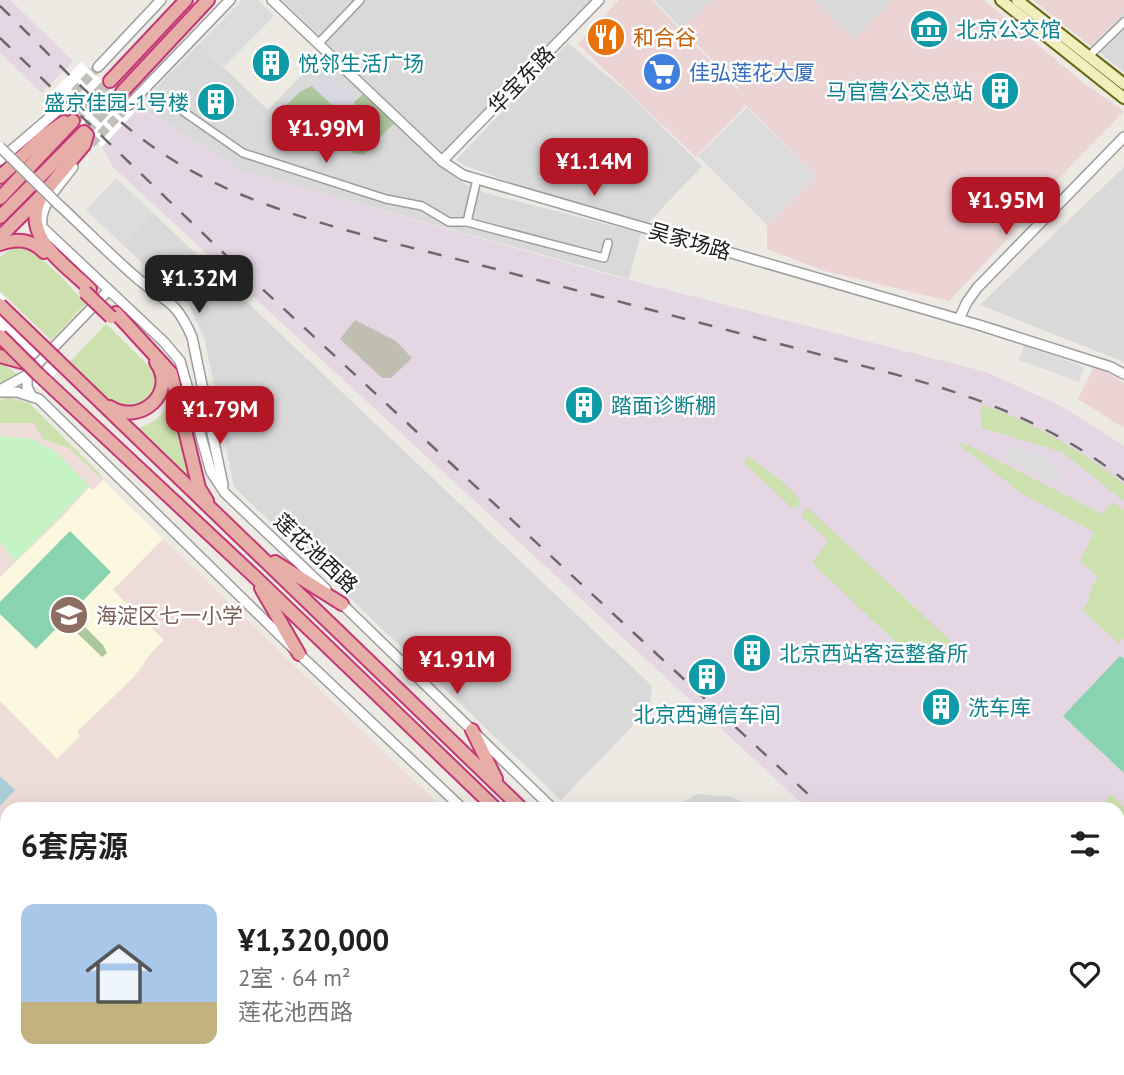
<!DOCTYPE html>
<html lang="zh">
<meta charset="utf-8">
<style>
:root{--surface:#fff;--page:#f2f2f2;--text:#202124;--muted:#757577;--line:#e0e0e0;--accent:#b31625}
body{margin:0;font-family:"PT Sans","Noto Sans SC",sans-serif;background:var(--page);color:var(--text);height:100vh;display:flex;flex-direction:column;font-size:26px;white-space:nowrap}
*{box-sizing:border-box;margin:0}
p{font-size:23px;color:var(--muted)}
.icon{flex:none;width:38px;height:38px;fill:none;stroke:currentColor;stroke-width:2;stroke-linecap:round;stroke-linejoin:round}
.map{position:relative;flex:1;overflow:hidden}
.details{position:absolute;left:0px;top:802px;width:1125px;height:275px;display:flex;flex-direction:column;background:var(--surface);border-radius:21px 21px 0 0;box-shadow:0 7px 28px #0002}
.details>*{flex:none}
.price{position:absolute;translate:-50% -60px;padding:0 16px;border-radius:14px;background:var(--accent);color:#fff;font-size:23px;line-height:46px;filter:drop-shadow(0 2px 4px #0008)}
.price::after{content:'';position:absolute;left:50%;top:42px;width:21px;height:16px;margin-left:-10px;background:inherit;clip-path:polygon(0 0,100% 0,50% 100%)}
.price.selected{background:#222;color:#fff}
ul{padding:0;list-style:none}
li{display:flex;align-items:center;gap:21px;height:175px;padding:0 21px}
li+li{border-top:2px solid var(--line)}
li span{display:grid;place-items:center;flex:none;width:196px;height:140px;border-radius:14px;color:#555}
li>.icon{margin-inline-start:auto}
span .icon{width:84px;height:84px;fill:#fffc;stroke-width:1}
li b{font-size:30px}
h2{display:flex;justify-content:space-between;align-items:center;height:84px;padding:0 21px;font-size:30px}
.map>svg:first-child{display:block}
</style>
<div class="map">
<svg width="1124" height="1075" viewBox="0 0 1124 1075">
<rect width="100%" height="100%" fill="#ede9e3"/>
<g fill="#dad9d9">
<path d="M282 0H591L442 153Z"/>
<path d="M654 0H712L681 28Z"/>
<path d="M815 0H894L853 39Z"/>
<path d="M1124 13V72L1091 46Z"/>
<path d="M568 43 627 92 702 166 648 223 528 189 466 166 456 160Z"/>
<path d="M199 44 268 110 325 51 466 185 486 193 641 233 629 279 240 170 139 105Z"/>
<path d="M1124 167V362L980 305Z"/>
<path d="M153 213 652 686 650 704 628 731 561 800 234 487 205 340 190 307 123 245Z"/>
<path d="M697 794 731 797 761 808H677L678 805Z"/>
<path d="M908 1069H967L960 1075H914Z"/>
</g>
<g fill="#ecd4d5">
<path d="M619 0H652L738 90 739 88 681 28 712 0H815L853 39 894 0H984L1085 84 1124 111 1026 212 1029 216 949 301 825 271 767 249V225L815 176 744 103 745 106 696 157 578 44Z"/>
<path d="M1033 0H1124V13L1091 46Z"/>
<path d="M1095 364 1124 383V428L1078 399Z"/>
</g>
<g fill="#e5d6e3">
<path d="M0 0H10L73 61 42 93 0 53Z"/>
<path d="M139 105 240 170 606 274 986 372 1061 406 1124 446V1062L1118 1059V808H807L113 167 102 147Z"/>
</g>
<g fill="#fbf8de">
<path d="M103 480 163 539 113 590 164 640 152 652 135 676 77 732 81 736 57 759 0 701V577L64 515 89 486 93 490Z"/>
<path d="M254 1069H295L290 1075H260Z"/>
<path d="M512 1069H709L714 1075H506Z"/>
</g>
<g fill="#eddcd8">
<path d="M0 423H35L43 439 69 448 103 480 93 490 89 487 64 515 0 577Z"/>
<path d="M163 539 442 808H7V1069H254L260 1075H0V701L57 759 80 736 77 732 135 676 152 652 164 640 113 590Z"/>
</g>
<path fill="#c0beb0" d="M355 320 396 341 412 358 391 378H382L340 339Z"/>
<g fill="#cce1ae">
<path d="M19 248C45 254 67 285 86 303L51 340 0 291V257L10 250Z"/>
<path d="M106 324 153 370 155 386 153 397 137 408 113 405 70 362Z"/>
<path d="M3 364 20 376 0 384V365Z"/>
<path d="M174 396 191 477 188 478 136 429C155 423 166 413 174 396Z"/>
<path d="M8 397 29 403 101 475 103 480 69 448 43 439 34 423H0V400Z"/>
<path d="M983 405C1035 423 1081 450 1124 484V501L1062 452 982 428 980 412Z"/>
<path d="M957 443 966 444 1102 514 1113 502 1124 510V638L1119 644 1082 610C1093 598 1087 590 1098 577L1080 561 1094 532 1021 493Z"/>
<path d="M747 456C767 469 784 482 800 499L798 508 791 507 747 466 744 462Z"/>
<path d="M808 508 954 644 938 661 932 656 922 667 812 563 828 541 801 516Z"/>
<path d="M1110 794 1124 807V823L1118 817V808H1110L1104 803Z"/>
</g>
<g fill="#adc79c">
<path d="M312 86 353 124 354 102 368 90 398 119 364 154H354L335 135 329 141 313 127 305 135 280 111 301 91Z"/>
<path d="M81 627H85L103 645 107 653 102 657 76 632Z"/>
<path d="M7 858V1055L0 1063V866Z"/>
</g>
<path fill="#c5f3c4" d="M0 436 32 439 56 452 89 486 15 562 0 541Z"/>
<g fill="#89d3b0">
<path d="M70 531 111 572 36 649 0 614V602Z"/>
<path d="M1120 656 1124 659V773L1063 716Z"/>
</g>
<g fill="#dcdcdc">
<path d="M242 0H258L274 16 224 67 199 44Z"/>
<path d="M747 108 815 176 767 225 698 156Z"/>
<path d="M116 178 153 213 123 245 86 210Z"/>
<path d="M1024 345 1084 367 1079 382 1019 360Z"/>
<path d="M1013 444 1050 458 1047 462 1061 475 1060 486 1006 458Z"/>
</g>
<path fill="#d8d9e2" d="M321 76 332 80 342 89 345 87 357 99 354 103 364 113 360 121 353 125 312 86Z"/>
<path fill="#a8d0d6" d="M0 776 15 790 0 806Z"/>
<g fill="#fff">
<path d="M81 62 135 112 102 147 48 96Z"/>
<path d="M0 293 69 360 40 390 16 367 0 362Z"/>
</g>
<g fill="none" stroke-linecap="round" stroke-linejoin="round">
<path stroke="#a8d0d6" stroke-width="2.5" d="M293 108 345 134 358 147"/>
<g stroke="#c3c0bb" stroke-width="9" stroke-dasharray="9 4.5" stroke-linecap="butt">
<path d="M56 112 98 67"/>
<path d="M91 144 129 105"/>
</g>
<g stroke="#c3c0bb" stroke-width="12" stroke-dasharray="12 6" stroke-linecap="butt">
<path d="M73 121 110 81"/>
<path d="M84 132 122 92"/>
</g>
<g stroke="#9d9d9d" stroke-width="10">
<g id="minor">
<path d="M318 44 360 0"/>
<path d="M1088 57 1124 22"/>
<path d="M184 112 243 153 386 199 422 206 449 222H467L604 258 608 243"/>
<path d="M467 222 477 179"/>
<path d="M658 1069 664 1075"/>
<path d="M312 1075 317 1069"/>
</g>
</g>
<g stroke="#9d9d9d" stroke-width="12">
<g id="tertiary">
<path d="M272 0 442 161 463 175 979 325 1111 367 1124 374"/>
<path d="M98 67 161 0"/>
<path d="M129 105 230 0"/>
<path d="M0 160 56 112"/>
<path d="M442 161 599 0"/>
<path d="M73 167C59 186 39 204 42 227L164 342 180 361 211 472 225 493 326 589"/>
<path d="M58 204C85 229 110 255 138 279 166 302 176 300 192 337L223 485"/>
<path d="M959 319 967 302 977 288 1124 137"/>
<path d="M27 375 108 291"/>
<path d="M0 390 27 375V387L32 397"/>
<path d="M0 392H17L39 399 299 654 462 808"/>
<path d="M339 601 552 808"/>
<path d="M743 1069 749 1075"/>
<path d="M814 1069 820 1075"/>
</g>
</g>
<g stroke="#656611" stroke-width="14">
<g id="secondary">
<path d="M1001 0 1124 98"/>
<path d="M1017 0 1124 84"/>
</g>
</g>
<g stroke="#c43774" stroke-width="16">
<g id="trunk">
<path d="M110 81 186 0"/>
<path d="M122 92 208 0"/>
<path d="M0 177 44 136 64 122"/>
<path d="M0 198 73 121"/>
<path d="M40 199C21 237 66 265 90 289"/>
<path d="M0 217 84 132"/>
<path d="M0 237 42 195 84 145 87 135"/>
<path d="M0 244C17 238 31 239 44 252"/>
<path d="M116 313 171 373 199 488 207 501"/>
<path d="M0 356 29 364"/>
<path d="M55 358 521 808"/>
<path d="M38 374 254 576 495 808"/>
<path d="M110 407C140 426 178 393 156 362"/>
<path d="M275 562 342 604"/>
<path d="M261 588 299 654"/>
<path d="M472 730 496 779"/>
<path d="M765 1069 771 1075"/>
<path d="M789 1069 795 1075"/>
</g>
</g>
<use href="#minor" stroke="#fff" stroke-width="7"/>
<use href="#tertiary" stroke="#fff" stroke-width="9"/>
<use href="#secondary" stroke="#f2efbc" stroke-width="10"/>
<use href="#trunk" stroke="#e6aea6" stroke-width="12"/>
<g stroke="#6a6a6a" stroke-width="2.5" stroke-dasharray="14 14" stroke-linecap="butt">
<path d="M0 6C59 63 116 129 188 169 271 216 391 242 484 266 625 303 765 340 905 377 984 399 1059 428 1124 480"/>
<path d="M0 38 216 246 823 808"/>
<path d="M1118 1036 1124 1039"/>
<path d="M1118 1054 1124 1057"/>
</g>
<g stroke="#9d9d9d" stroke-width="12" stroke-linecap="butt">
<path id="tertiary-bridge" d="M0 147 58 204"/>
</g>
<g stroke="#c43774" stroke-width="16" stroke-linecap="butt">
<g id="trunk-bridge">
<path d="M85 292 111 317"/>
<path d="M0 305 55 358"/>
<path d="M0 336 38 374"/>
</g>
</g>
<use href="#tertiary-bridge" stroke="#fff" stroke-width="9"/>
<use href="#trunk-bridge" stroke="#e6aea6" stroke-width="12"/>
</g>
<defs>
<g id="museum-disc" transform="scale(2.0125)"><circle r="9.5" fill="#0f9aa8" stroke="#fff"/><path d="M0-6L6-3V-2H-6V-3ZM-5-1h2V3h-2ZM-1-1h2V3h-2ZM3-1h2V3H3ZM-6 4H6V6H-6Z" fill="#fff"/></g>
<g id="restaurant-disc" transform="scale(2.0125)"><circle r="9.5" fill="#e8710a" stroke="#fff"/><path d="M-5-6h1v4h1v-4h1v4h1v-4h1v5L-1.5 .5V6h-2V.5L-5-1ZM5-6V6H3V1.5H1.5Q1.5-4 5-6Z" fill="#fff"/></g>
<g id="building-disc" transform="scale(2.0125)"><circle r="9.5" fill="#0f9aa8" stroke="#fff"/><path d="M-4-6H4V6H1V3H-1V6H-4ZM-2.5-4.3h1.7v1.8h-1.7ZM.8-4.3h1.7v1.8H.8ZM-2.5-1h1.7V.8h-1.7ZM.8-1h1.7V.8H.8Z" fill="#fff"/></g>
<g id="supermarket-disc" transform="scale(2.0125)"><circle r="9.5" fill="#3f7fe0" stroke="#fff"/><path d="M-6-5.5h2.5l.6 2H6L4.5 2H-2.5L-4.4-4H-6ZM-1.5 3.2a1.3 1.3 0 1 0 .1 0ZM3 3.2a1.3 1.3 0 1 0 .1 0Z" fill="#fff"/></g>
<g id="school-disc" transform="scale(2.0125)"><circle r="9.5" fill="#8d6e63" stroke="#fff"/><path d="M0-5L7-2L0 1L-7-2ZM-4 1L0 2.5L4 1V4Q0 6-4 4Z" fill="#fff"/></g>
</defs>
<g fill-rule="evenodd">
<use href="#museum-disc" x="929" y="29"/>
<use href="#restaurant-disc" x="606" y="37"/>
<use href="#building-disc" x="271" y="63"/>
<use href="#supermarket-disc" x="662" y="72"/>
<use href="#building-disc" x="1000" y="91"/>
<use href="#building-disc" x="216" y="102"/>
<use href="#building-disc" x="584" y="405"/>
<use href="#school-disc" x="69" y="615"/>
<use href="#building-disc" x="752" y="653"/>
<use href="#building-disc" x="707" y="677"/>
<use href="#building-disc" x="941" y="707"/>
</g>
<g text-anchor="middle" dominant-baseline="central" stroke-width="5" stroke-linejoin="round" paint-order="stroke">
<g font-size="21" fill="#0d838f" stroke="#fff" text-anchor="start">
<text x="956" y="29">北京公交馆</text>
<text x="298" y="63">悦邻生活广场</text>
<text x="973" y="91" text-anchor="end">马官营公交总站</text>
<text x="189" y="102" text-anchor="end">盛京佳园-1号楼</text>
<text x="611" y="405">踏面诊断棚</text>
<text x="779" y="653">北京西站客运整备所</text>
<text x="968" y="707">洗车库</text>
<text x="707" y="714" text-anchor="middle">北京西通信车间</text>
</g>
<g font-size="21" fill="#c56008" stroke="#fff" text-anchor="start">
<text x="633" y="37">和合谷</text>
</g>
<g font-size="21" fill="#366cbe" stroke="#fff" text-anchor="start">
<text x="689" y="72">佳弘莲花大厦</text>
</g>
<g font-size="21" fill="#1c1c1c" stroke="#fff">
<text transform="translate(521 80) rotate(-46)">华宝东路</text>
<text transform="translate(690 241) rotate(16)">吴家场路</text>
<text transform="translate(316 553) rotate(43)">莲花池西路</text>
</g>
<g font-size="21" fill="#785e54" stroke="#fff" text-anchor="start">
<text x="96" y="615">海淀区七一小学</text>
</g>
</g>
</svg>
<b class="price" style="left:326px;top:165px">¥1.99M</b>
<b class="price" style="left:594px;top:198px">¥1.14M</b>
<b class="price" style="left:1006px;top:237px">¥1.95M</b>
<b class="price selected" style="left:199px;top:315px">¥1.32M</b>
<b class="price" style="left:220px;top:446px">¥1.79M</b>
<b class="price" style="left:457px;top:696px">¥1.91M</b>
<section class="details">
<h2>6套房源<svg class="icon" aria-label="filters" viewBox="0 0 24 24"><path d="M4 7h16M4 17h16"/><circle cx="9" cy="7" r="2"/><circle cx="15" cy="17" r="2"/></svg></h2>
<ul>
<li><span style="background:linear-gradient(#a9c7e8 70%,#c2b280 0)"><svg class="icon" aria-label="home" viewBox="0 0 24 24"><path d="M3 11l9-7 9 7M6 9v11h12V9"/></svg></span><div><b>¥1,320,000</b><p>2室 · 64 m²</p><p>莲花池西路</p></div><svg class="icon" aria-label="heart" viewBox="0 0 24 24"><path d="M12 20l-8-8c-3-5 5-10 8-4 3-6 11-1 8 4z"/></svg></li>
</ul>
</section>
</div>
